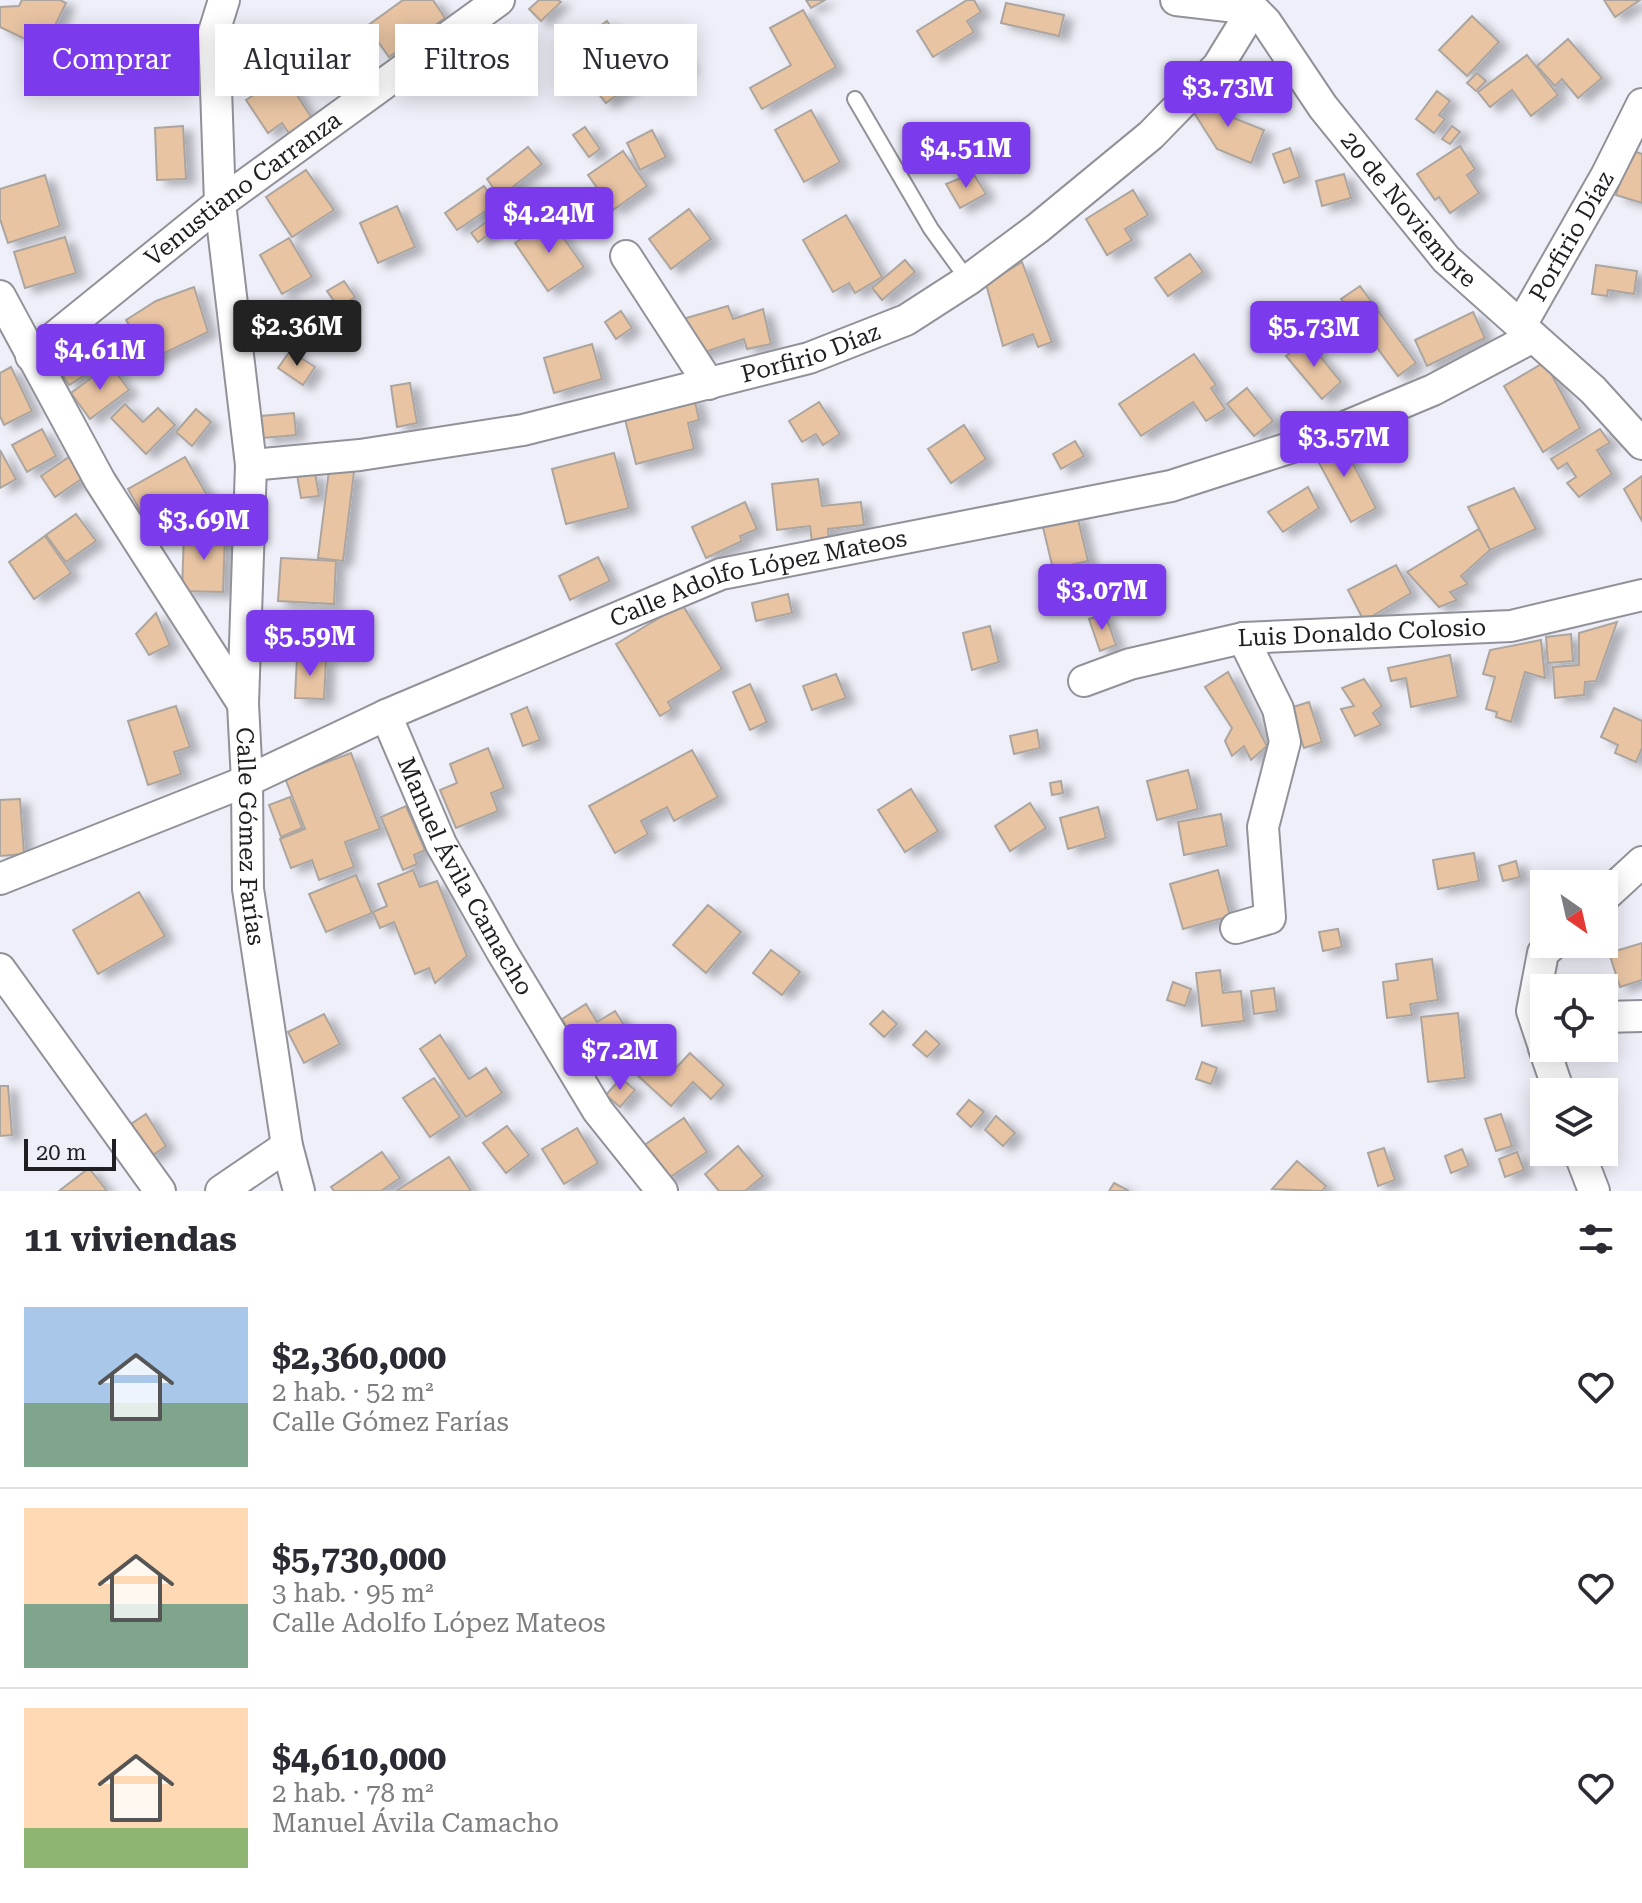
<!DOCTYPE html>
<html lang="es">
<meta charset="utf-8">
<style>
:root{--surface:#fff;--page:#f2f2f3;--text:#2b2b33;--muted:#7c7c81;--line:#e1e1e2;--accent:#7c3aed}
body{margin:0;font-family:"Roboto Serif",serif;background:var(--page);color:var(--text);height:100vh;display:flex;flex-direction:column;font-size:30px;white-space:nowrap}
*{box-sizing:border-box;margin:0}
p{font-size:26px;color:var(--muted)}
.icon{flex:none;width:44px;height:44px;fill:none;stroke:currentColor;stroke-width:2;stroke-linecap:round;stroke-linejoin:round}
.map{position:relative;height:1191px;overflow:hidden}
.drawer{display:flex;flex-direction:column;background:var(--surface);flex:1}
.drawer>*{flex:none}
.banner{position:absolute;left:24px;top:24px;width:800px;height:72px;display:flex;gap:16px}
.needle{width:52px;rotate:146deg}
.tools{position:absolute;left:1530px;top:870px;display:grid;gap:16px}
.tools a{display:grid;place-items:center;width:88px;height:88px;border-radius:0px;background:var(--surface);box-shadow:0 4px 20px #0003;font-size:40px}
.scale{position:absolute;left:24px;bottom:20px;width:92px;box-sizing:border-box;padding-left:8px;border:4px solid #1f1f23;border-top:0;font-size:22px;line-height:28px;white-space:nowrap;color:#1f1f23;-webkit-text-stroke:6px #eeeff8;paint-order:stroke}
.price{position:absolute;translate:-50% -68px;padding:0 18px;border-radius:8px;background:var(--accent);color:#fff;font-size:26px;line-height:52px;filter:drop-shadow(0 2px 4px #0008)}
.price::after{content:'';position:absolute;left:50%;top:48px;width:24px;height:18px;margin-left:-12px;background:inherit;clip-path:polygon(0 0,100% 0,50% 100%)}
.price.on{background:#222;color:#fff}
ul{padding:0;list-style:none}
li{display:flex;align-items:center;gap:24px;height:200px;padding:0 24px}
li+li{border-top:2px solid var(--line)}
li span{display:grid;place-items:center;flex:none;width:224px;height:160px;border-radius:0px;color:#555}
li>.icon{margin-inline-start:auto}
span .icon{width:96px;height:96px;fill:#fffc;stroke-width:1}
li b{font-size:34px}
h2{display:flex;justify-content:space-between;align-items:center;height:96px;padding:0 24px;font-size:34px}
.tag{padding:0 28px;border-radius:0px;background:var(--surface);box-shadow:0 4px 20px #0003;font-size:28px;line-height:72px}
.tag.on{background:var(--accent);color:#fff}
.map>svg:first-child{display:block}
</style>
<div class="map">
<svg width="1642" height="1191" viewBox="0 0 1642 1191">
<defs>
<filter id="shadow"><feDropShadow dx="9" dy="5" stdDeviation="4" flood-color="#0004"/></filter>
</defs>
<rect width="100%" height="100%" fill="#eeeff8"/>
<g fill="#e8c4a3" stroke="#aca59f" stroke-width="2" filter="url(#shadow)">
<path d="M22 0H60L66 3 44 48 0 27V7L19 6Z"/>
<path d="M403 0H433L445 18 389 57 367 26Z"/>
<path d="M539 0H558L561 2 541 21 529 9Z"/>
<path d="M806 0H825L811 8Z"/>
<path d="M967 0H974L981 12 967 21 974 32 933 57 917 31Z"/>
<path d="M1604 0H1640L1615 17Z"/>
<path d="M1006 3 1064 15 1059 36 1001 23Z"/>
<path d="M803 10 836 67 762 109 750 88 791 65 770 28Z"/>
<path d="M1472 16 1499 42 1467 76 1439 50Z"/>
<path d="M607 21 621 40 580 72 565 52Z"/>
<path d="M666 38 688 66 665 84 644 56Z"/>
<path d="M1568 39 1602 78 1578 98 1562 79 1555 86 1537 66Z"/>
<path d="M617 48 640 78 606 103 583 74Z"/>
<path d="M1527 55 1558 95 1531 116 1512 90 1490 107 1478 92Z"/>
<path d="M1477 73 1486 81 1476 91 1467 83Z"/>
<path d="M284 75 313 120 290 135 282 123 268 133 246 100Z"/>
<path d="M1437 91 1450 101 1439 115 1445 119 1434 133 1416 119Z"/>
<path d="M1215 92 1231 117 1264 130 1251 163 1217 149 1191 108Z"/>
<path d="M811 110 840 162 804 182 775 130Z"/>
<path d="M183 126 186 179 157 180 155 128Z"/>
<path d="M1452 126 1460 132 1450 144 1442 139Z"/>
<path d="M585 127 600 149 589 157 573 135Z"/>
<path d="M652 130 666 157 640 170 627 143Z"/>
<path d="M1460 146 1475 169 1467 175 1479 193 1450 213 1439 197 1435 200 1417 174Z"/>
<path d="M528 147 542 164 500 197 487 179Z"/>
<path d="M1290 148 1300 177 1284 183 1273 154Z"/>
<path d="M1630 150 1642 154V203L1616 195Z"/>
<path d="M623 151 647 186 613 210 588 175Z"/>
<path d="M306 170 334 210 292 237 266 197Z"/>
<path d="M973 173 986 194 960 208 946 184Z"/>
<path d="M1344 174 1351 198 1322 206 1316 181Z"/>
<path d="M45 175 60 226 8 243 0 219V189Z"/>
<path d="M484 186 496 204 457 230 445 213Z"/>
<path d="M1133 190 1148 215 1125 229 1132 240 1107 255 1086 219Z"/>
<path d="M542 194 551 209 510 235 501 221Z"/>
<path d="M397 206 415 247 378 263 360 223Z"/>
<path d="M689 209 711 239 671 269 649 239Z"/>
<path d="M846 215 882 277 855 293 849 283 833 292 803 240Z"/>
<path d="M493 217 500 226 478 242 471 233Z"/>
<path d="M550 219 584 267 548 291 515 243Z"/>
<path d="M65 237 76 273 25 288 14 252Z"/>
<path d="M289 238 312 277 282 294 260 255Z"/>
<path d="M1190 254 1203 272 1168 296 1155 278Z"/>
<path d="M905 260 915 272 882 300 872 288Z"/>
<path d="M1022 262 1052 342 1038 347 1033 334 1003 346 986 284Z"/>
<path d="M1596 265 1637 271 1634 294 1608 290 1607 296 1592 294Z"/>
<path d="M344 281 355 297 339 308 327 291Z"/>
<path d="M1360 286 1416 363 1398 376 1341 299Z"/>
<path d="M194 287 208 332 150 360 126 320 156 301Z"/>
<path d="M728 306 733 319 763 309 771 344 747 349 744 339 693 356 683 319Z"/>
<path d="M621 311 632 328 616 339 605 322Z"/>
<path d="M1473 312 1485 338 1427 366 1415 340Z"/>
<path d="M100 337 113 357 69 385 56 365Z"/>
<path d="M1306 339 1341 382 1322 399 1286 356Z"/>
<path d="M592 344 602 379 554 393 544 358Z"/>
<path d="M290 351 315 367 303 385 278 368Z"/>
<path d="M1194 354 1216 385 1211 388 1225 409 1206 421 1193 402 1141 436 1119 404Z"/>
<path d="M1545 362 1580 428 1543 452 1504 386Z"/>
<path d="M110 364 129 390 90 419 71 393Z"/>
<path d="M11 367 32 411 4 425 0 416V373Z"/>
<path d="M410 383 417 423 397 427 391 386Z"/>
<path d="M1247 388 1273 421 1254 436 1227 404Z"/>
<path d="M694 397 699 420 688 423 694 449 636 464 624 415Z"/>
<path d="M819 402 840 434 823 445 816 434 802 442 789 421Z"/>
<path d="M125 404 143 422 158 408 175 425 146 454 111 418Z"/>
<path d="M196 409 211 422 192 446 176 432Z"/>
<path d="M294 413 296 435 263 438 261 416Z"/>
<path d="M964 425 986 459 951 483 928 449Z"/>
<path d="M42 429 56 456 27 472 12 445Z"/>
<path d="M1600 429 1610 443 1597 450 1612 474 1579 497 1567 483 1576 477 1567 463 1558 469 1551 459Z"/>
<path d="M1339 437 1376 508 1351 522 1312 450Z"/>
<path d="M1075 441 1084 456 1061 469 1053 454Z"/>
<path d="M0 450 16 479 0 488Z"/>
<path d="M614 453 629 508 566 524 552 469Z"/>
<path d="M69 457 83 478 55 497 41 476Z"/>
<path d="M185 457 212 504 155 537 128 489Z"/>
<path d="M329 470 354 472 343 561 318 558Z"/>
<path d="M315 473 319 496 301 498 297 475Z"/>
<path d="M1642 476V521L1624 489Z"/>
<path d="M818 479 822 506 861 502 864 525 828 529 829 540 812 542 810 526 777 530 772 484Z"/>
<path d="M1308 487 1319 508 1283 532 1268 512Z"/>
<path d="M1514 488 1536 529 1490 550 1468 507Z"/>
<path d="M745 502 757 529 740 536 742 541 706 558 692 527Z"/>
<path d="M76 514 96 541 66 562 46 535Z"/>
<path d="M1077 515 1088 561 1053 569 1042 523Z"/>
<path d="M1479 529 1490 550 1461 576 1468 584 1450 592 1457 600 1439 607 1407 572Z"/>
<path d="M184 533 225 534 223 592 182 591Z"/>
<path d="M45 536 71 573 34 599 9 562Z"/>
<path d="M598 557 610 581 570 600 559 576Z"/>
<path d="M281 558 336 561 334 604 278 601Z"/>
<path d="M1396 565 1411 593 1364 621 1348 590Z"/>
<path d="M788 594 792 613 756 621 752 603Z"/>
<path d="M682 604 722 669 668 702 672 709 660 716 616 644Z"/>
<path d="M156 613 170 645 149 655 136 634Z"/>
<path d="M1105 614 1116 645 1100 651 1089 619Z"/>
<path d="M1617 622 1596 681 1585 682 1584 695 1555 698 1553 667 1579 665V633Z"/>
<path d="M990 626 999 662 972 670 963 633Z"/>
<path d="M1571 634 1573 661 1548 663 1546 637Z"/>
<path d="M1541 640 1545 678 1525 672 1511 722 1496 717 1497 712 1486 709 1495 677 1483 674 1490 650Z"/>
<path d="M1450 655 1458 697 1411 707 1406 678 1391 681 1388 668Z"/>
<path d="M297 657 326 659 324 699 295 698Z"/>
<path d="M1228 672 1267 746 1251 760 1244 746 1232 756 1225 741 1232 728 1205 687Z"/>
<path d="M836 674 846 698 812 710 803 686Z"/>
<path d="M1364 679 1382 706 1373 713 1381 725 1355 736 1341 709 1354 706 1342 688Z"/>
<path d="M750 684 767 722 750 730 733 692Z"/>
<path d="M1309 702 1322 742 1304 748 1290 708Z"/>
<path d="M176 706 190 747 174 752 181 774 148 785 128 721Z"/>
<path d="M527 707 540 740 523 746 511 714Z"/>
<path d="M1614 708 1642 721V748L1636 762 1615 753 1618 745 1601 737Z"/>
<path d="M1037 730 1040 748 1014 754 1010 736Z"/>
<path d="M488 748 504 788 491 793 498 811 456 828 440 790 457 783 450 764Z"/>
<path d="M692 750 718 797 674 821 667 807 641 821 648 834 615 853 589 806Z"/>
<path d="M351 753 380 829 345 842 354 867 319 880 312 860 291 868 280 839 305 829 285 778Z"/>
<path d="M1188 770 1198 809 1157 820 1147 781Z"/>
<path d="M1061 781 1063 793 1052 795 1050 783Z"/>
<path d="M911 789 938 831 905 852 878 810Z"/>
<path d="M290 797 302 828 281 837 269 805Z"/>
<path d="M20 799 24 854 0 856V800Z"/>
<path d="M1030 803 1046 828 1010 851 995 826Z"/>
<path d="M406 806 425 850 414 855 417 864 403 870 381 817Z"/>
<path d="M1098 807 1106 838 1068 849 1060 818Z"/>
<path d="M1221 814 1227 846 1184 855 1178 822Z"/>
<path d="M1474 853 1479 881 1438 889 1433 860Z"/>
<path d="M1516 861 1520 877 1503 881 1499 866Z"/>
<path d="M413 870 420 887 437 881 467 956 435 983 429 968 415 974 394 922 380 928 373 912 387 906 378 884Z"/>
<path d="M1218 870 1230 916 1183 929 1170 884Z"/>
<path d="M356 875 372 913 326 932 309 894Z"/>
<path d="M139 892 165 936 98 974 73 930Z"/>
<path d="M708 905 741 932 706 973 673 945Z"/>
<path d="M1338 929 1342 947 1323 951 1319 932Z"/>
<path d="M1642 943V980L1620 987 1609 953Z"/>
<path d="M771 950 800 972 782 995 753 973Z"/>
<path d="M1432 959 1438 1000 1410 1004 1412 1015 1387 1018 1383 982 1398 980 1396 964Z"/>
<path d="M1220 970 1223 993 1241 991 1244 1021 1202 1026 1196 973Z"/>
<path d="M1593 976 1596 988H1579L1578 979Z"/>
<path d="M1173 982 1191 989 1185 1006 1167 1000Z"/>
<path d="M1274 988 1277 1011 1254 1014 1251 991Z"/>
<path d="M586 1004 597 1022 615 1011 626 1028 585 1055 562 1019Z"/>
<path d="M883 1011 897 1024 884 1037 870 1024Z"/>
<path d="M1458 1013 1465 1078 1428 1082 1421 1017Z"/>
<path d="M324 1014 340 1044 304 1063 288 1032Z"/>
<path d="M926 1031 940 1044 927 1057 913 1045Z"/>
<path d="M440 1035 469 1079 486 1068 502 1093 466 1117 420 1049Z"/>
<path d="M643 1040 675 1069 690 1053 724 1085 711 1099 693 1082 671 1106 623 1062Z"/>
<path d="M1202 1062 1217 1068 1211 1084 1196 1079Z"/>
<path d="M434 1078 460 1117 430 1137 403 1098Z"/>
<path d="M621 1078 635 1090 620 1107 606 1095Z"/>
<path d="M0 1086H8L12 1135 0 1136Z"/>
<path d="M969 1100 984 1112 971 1127 957 1114Z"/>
<path d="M146 1114 166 1146 149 1158 128 1126Z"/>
<path d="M1501 1114 1512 1146 1496 1151 1485 1119Z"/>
<path d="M996 1116 1015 1133 1003 1146 985 1130Z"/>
<path d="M684 1118 707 1152 666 1180 643 1146Z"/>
<path d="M507 1126 529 1155 506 1173 483 1143Z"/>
<path d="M577 1128 598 1163 564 1184 542 1149Z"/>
<path d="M738 1146 763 1176 745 1191H719L705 1174Z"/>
<path d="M1384 1148 1395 1180 1378 1186 1368 1153Z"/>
<path d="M1462 1149 1469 1166 1451 1173 1445 1156Z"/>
<path d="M382 1152 400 1178 381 1191H334L331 1187Z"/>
<path d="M1517 1152 1524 1170 1505 1177 1499 1159Z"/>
<path d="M449 1157 471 1191H396Z"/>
<path d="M1297 1161 1326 1186 1322 1191 1272 1189Z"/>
<path d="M89 1168 107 1191H59Z"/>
<path d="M1114 1183 1129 1191H1109Z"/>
</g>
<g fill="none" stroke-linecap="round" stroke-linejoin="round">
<g stroke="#919199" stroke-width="18">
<path id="lane" d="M855 99 931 229 968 280"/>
</g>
<g stroke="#919199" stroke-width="34">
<g id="street">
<path id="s1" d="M224 0 214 32 220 203 251 465 243 704 247 781 248 889 287 1146 299 1191"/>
<path id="s2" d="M1176 0 1253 9 1266 22 1323 107 1446 259 1593 390 1642 444"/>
<path d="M626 256 709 384"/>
<path d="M0 296 100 481 243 704"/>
<path id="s3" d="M1521 325 1606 176 1642 104"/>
<path id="s4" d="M31 356 220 203 499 0"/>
<path id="s5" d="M251 465 360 455 523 430 809 358 906 320 968 280 1038 228 1151 135 1218 66 1253 9"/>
<path id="s6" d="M1084 681 1130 664 1243 638 1511 626 1642 595"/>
<path id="s7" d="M386 715 441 844 502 952 598 1111 662 1191"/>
<path id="s8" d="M0 879 247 781 386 715 721 574 1171 486 1311 441 1433 390 1533 337"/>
<path d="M1604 897 1642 862"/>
<path d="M1236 928 1270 918 1263 827 1285 742 1278 709 1243 638"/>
<path d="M0 969 160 1191"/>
<path d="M1604 1017 1642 1016"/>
<path d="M1544 1047 1532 1011 1543 953 1553 944"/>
<path d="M1544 1048 1559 1092"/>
<path d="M1579 1152 1594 1191"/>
<path d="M221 1191 287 1146"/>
</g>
</g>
<use href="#lane" stroke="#fff" stroke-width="14"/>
<use href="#street" stroke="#fff" stroke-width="30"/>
</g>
<g text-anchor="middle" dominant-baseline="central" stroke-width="7" stroke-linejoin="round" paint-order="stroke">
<g font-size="24" fill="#1f1f23" stroke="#eeeff8">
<text stroke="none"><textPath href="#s4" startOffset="270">Venustiano Carranza</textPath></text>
<text stroke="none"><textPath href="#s2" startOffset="332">20 de Noviembre</textPath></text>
<text stroke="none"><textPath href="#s3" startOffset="102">Porfirio Díaz</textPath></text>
<text stroke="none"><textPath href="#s5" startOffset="572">Porfirio Díaz</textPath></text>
<text stroke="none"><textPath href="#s8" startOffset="818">Calle Adolfo López Mateos</textPath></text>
<text stroke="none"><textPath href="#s6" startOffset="284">Luis Donaldo Colosio</textPath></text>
<text stroke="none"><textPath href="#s1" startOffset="840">Calle Gómez Farías</textPath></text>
<text stroke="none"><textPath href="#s7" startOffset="180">Manuel Ávila Camacho</textPath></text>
</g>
</g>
</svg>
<div class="tools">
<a><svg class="needle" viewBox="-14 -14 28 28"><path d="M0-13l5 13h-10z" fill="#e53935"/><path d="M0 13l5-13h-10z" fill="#7c7c81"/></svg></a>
<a><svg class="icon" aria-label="locate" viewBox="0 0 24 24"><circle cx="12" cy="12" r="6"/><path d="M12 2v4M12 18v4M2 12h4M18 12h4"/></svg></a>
<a><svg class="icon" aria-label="layers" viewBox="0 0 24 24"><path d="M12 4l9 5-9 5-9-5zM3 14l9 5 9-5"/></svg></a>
</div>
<div class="scale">20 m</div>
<b class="price" style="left:1228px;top:129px">$3.73M</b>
<b class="price" style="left:966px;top:190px">$4.51M</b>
<b class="price" style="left:549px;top:255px">$4.24M</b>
<b class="price on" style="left:297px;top:368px">$2.36M</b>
<b class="price" style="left:1314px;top:369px">$5.73M</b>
<b class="price" style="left:100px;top:392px">$4.61M</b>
<b class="price" style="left:1344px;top:479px">$3.57M</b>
<b class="price" style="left:204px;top:562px">$3.69M</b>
<b class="price" style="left:1102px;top:632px">$3.07M</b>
<b class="price" style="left:310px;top:678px">$5.59M</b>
<b class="price" style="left:620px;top:1092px">$7.2M</b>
<div class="banner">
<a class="tag on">Comprar</a>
<a class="tag">Alquilar</a>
<a class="tag">Filtros</a>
<a class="tag">Nuevo</a>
</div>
</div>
<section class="drawer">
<h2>11 viviendas<svg class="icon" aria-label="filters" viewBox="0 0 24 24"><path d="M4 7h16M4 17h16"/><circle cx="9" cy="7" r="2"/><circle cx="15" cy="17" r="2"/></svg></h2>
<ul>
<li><span style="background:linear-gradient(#a9c7e8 60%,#7fa58c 0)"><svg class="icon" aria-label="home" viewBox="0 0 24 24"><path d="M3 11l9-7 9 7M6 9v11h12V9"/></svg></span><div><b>$2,360,000</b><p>2 hab. · 52 m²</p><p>Calle Gómez Farías</p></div><svg class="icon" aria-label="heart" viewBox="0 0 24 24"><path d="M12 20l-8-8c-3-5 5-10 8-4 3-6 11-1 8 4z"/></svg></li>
<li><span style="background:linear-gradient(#ffd9b3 60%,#7fa58c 0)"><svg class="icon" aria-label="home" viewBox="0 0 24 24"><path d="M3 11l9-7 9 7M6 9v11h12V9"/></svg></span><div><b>$5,730,000</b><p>3 hab. · 95 m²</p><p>Calle Adolfo López Mateos</p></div><svg class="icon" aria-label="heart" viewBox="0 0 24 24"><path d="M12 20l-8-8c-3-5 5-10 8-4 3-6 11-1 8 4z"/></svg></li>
<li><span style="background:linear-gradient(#ffd9b3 75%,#8fb573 0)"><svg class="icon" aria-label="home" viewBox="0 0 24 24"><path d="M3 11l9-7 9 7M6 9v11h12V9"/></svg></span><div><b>$4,610,000</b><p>2 hab. · 78 m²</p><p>Manuel Ávila Camacho</p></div><svg class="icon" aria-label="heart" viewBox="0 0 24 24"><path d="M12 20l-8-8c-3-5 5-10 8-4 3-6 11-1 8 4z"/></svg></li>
</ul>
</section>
